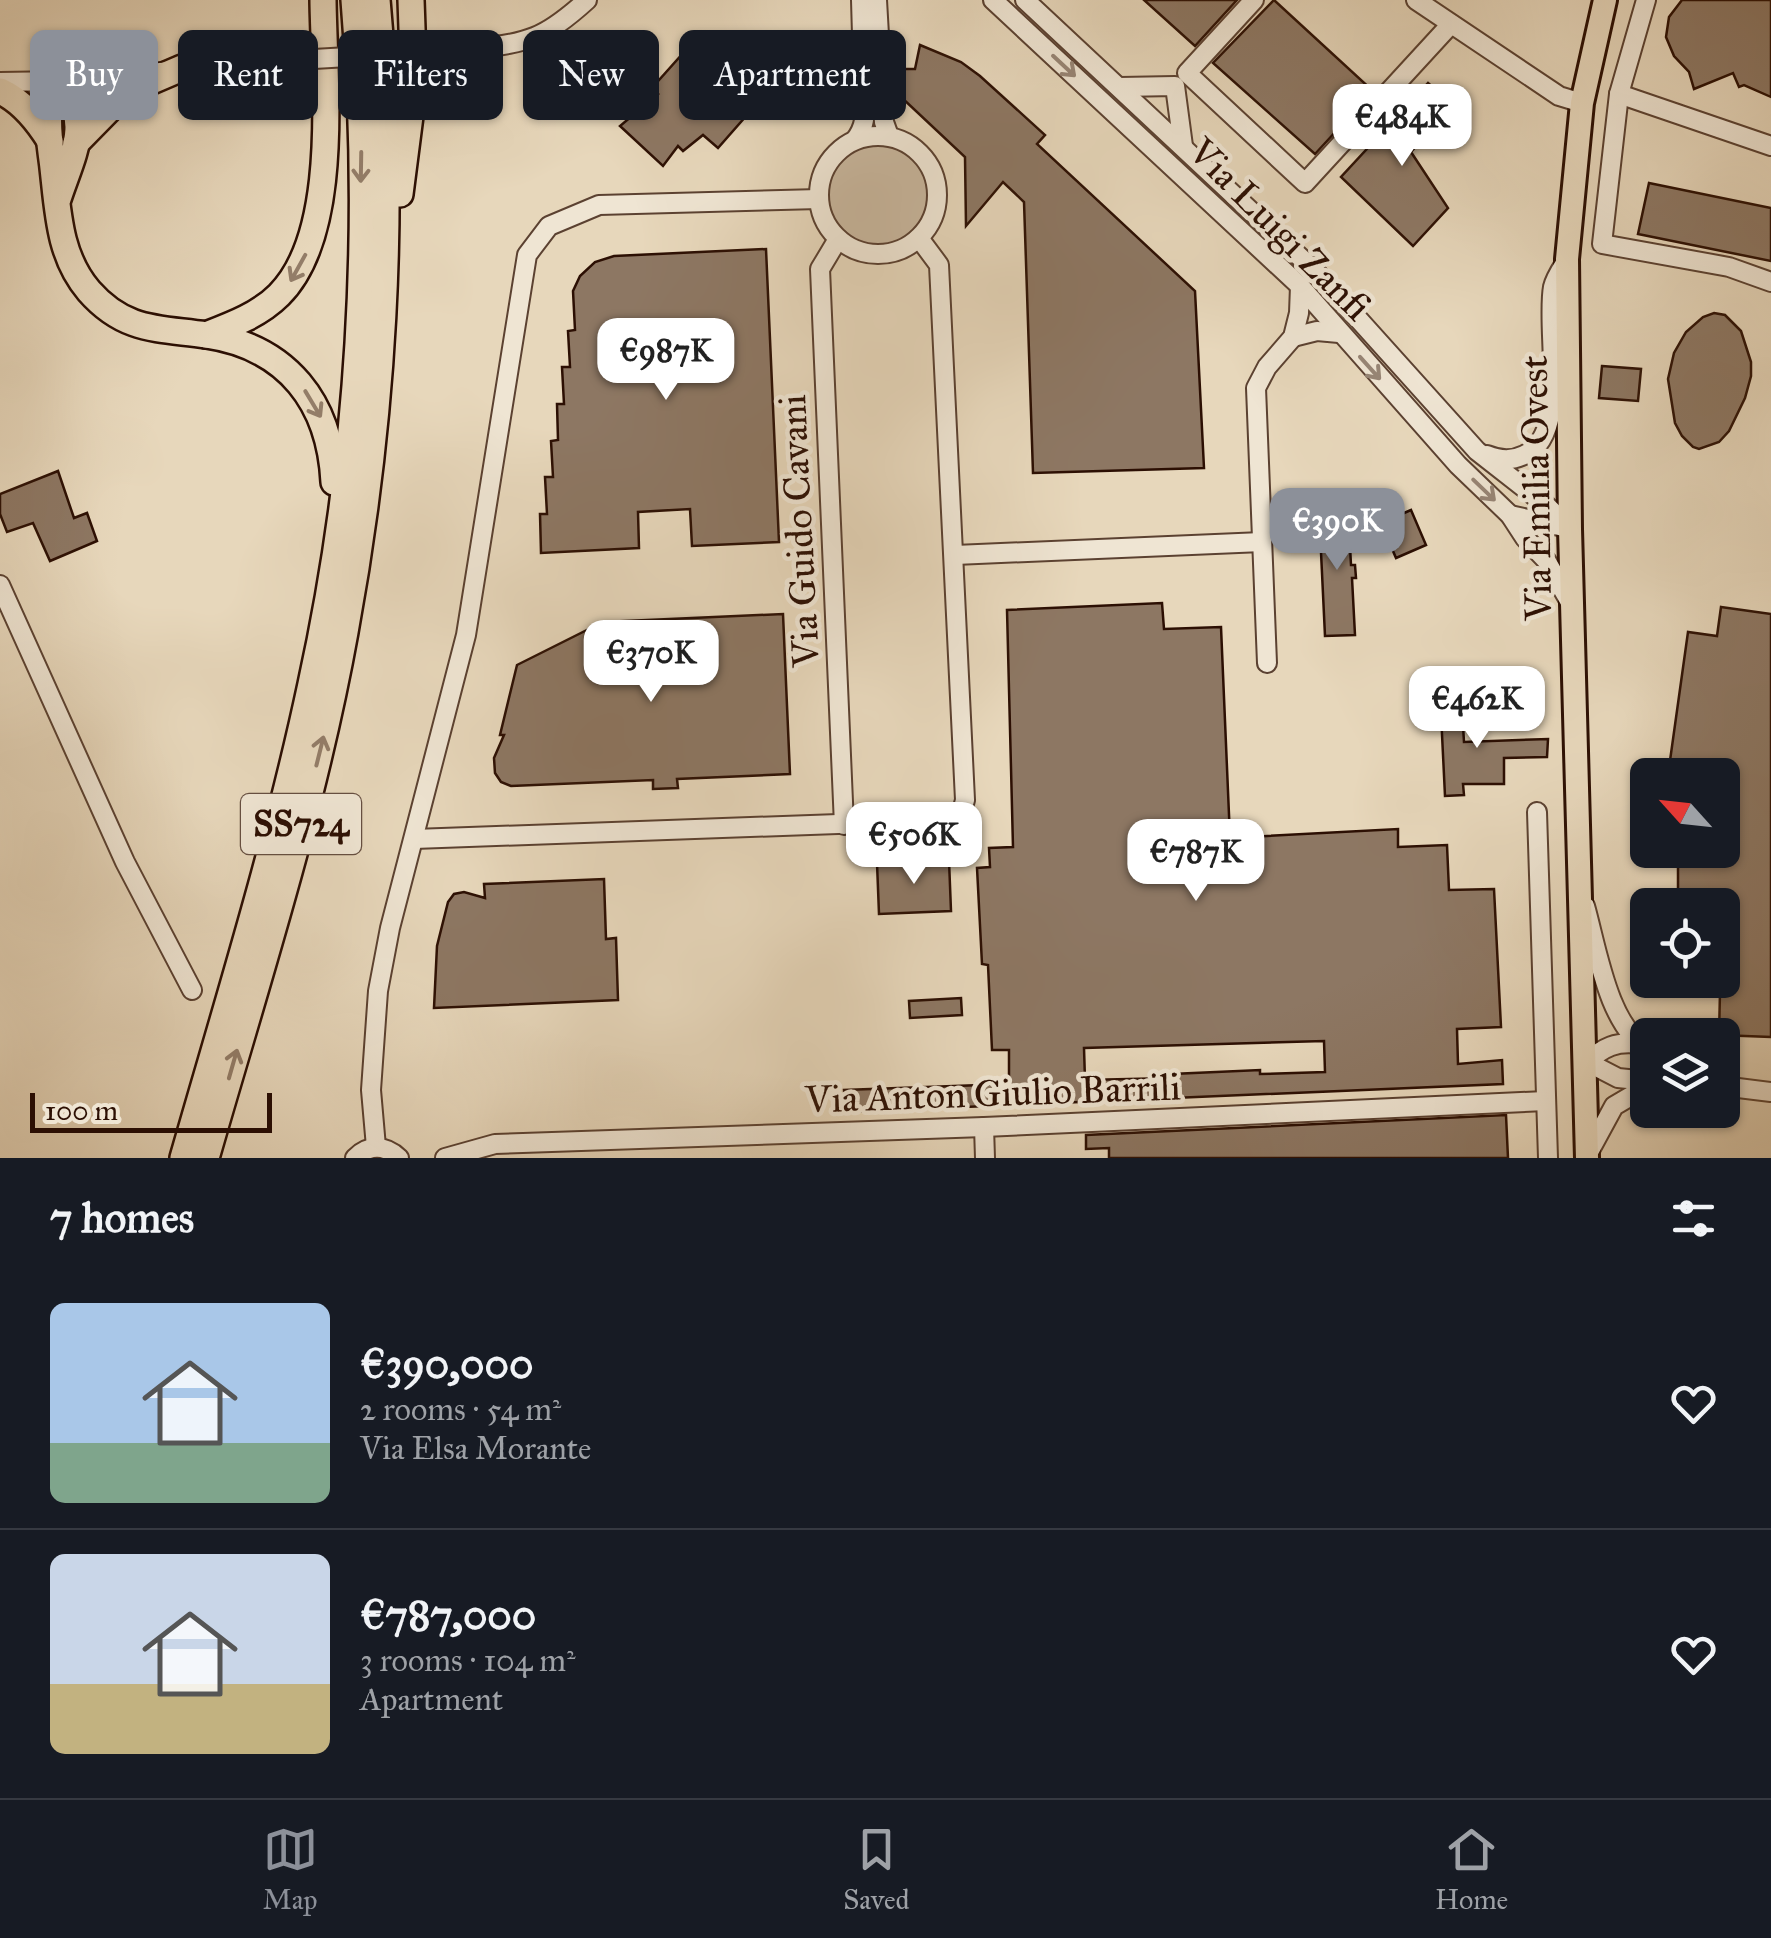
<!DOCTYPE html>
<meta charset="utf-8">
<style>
:root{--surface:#171b24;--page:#20242c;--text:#f1f3f6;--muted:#9ea1a6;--line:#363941;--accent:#8c9099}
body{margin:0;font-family:"IM FELL Great Primer",serif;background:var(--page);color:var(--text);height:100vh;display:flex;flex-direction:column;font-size:38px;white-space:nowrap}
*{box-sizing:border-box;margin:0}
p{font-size:32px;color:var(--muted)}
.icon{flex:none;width:55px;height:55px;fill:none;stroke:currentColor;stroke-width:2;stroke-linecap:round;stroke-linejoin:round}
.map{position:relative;height:1158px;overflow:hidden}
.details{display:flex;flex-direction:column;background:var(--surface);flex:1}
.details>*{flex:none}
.hud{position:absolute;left:30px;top:30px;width:1000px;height:90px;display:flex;gap:20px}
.needle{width:65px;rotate:297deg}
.fabs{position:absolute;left:1630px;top:758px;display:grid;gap:20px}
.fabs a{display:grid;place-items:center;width:110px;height:110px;border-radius:15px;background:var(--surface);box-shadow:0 2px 8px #0004;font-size:50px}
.scale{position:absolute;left:30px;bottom:25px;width:242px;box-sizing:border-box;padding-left:10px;border:5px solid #2c0f03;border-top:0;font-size:28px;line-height:35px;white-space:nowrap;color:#2c0f03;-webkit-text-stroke:8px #efe5d3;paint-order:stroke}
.price{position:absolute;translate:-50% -85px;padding:0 22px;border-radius:20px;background:#fff;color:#222;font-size:32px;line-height:65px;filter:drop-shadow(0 2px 5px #0008)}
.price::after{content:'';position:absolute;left:50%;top:60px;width:30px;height:22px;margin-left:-15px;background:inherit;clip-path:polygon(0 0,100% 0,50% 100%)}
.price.current{background:var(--accent);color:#fff}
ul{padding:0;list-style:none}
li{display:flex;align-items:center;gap:30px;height:250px;padding:0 50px}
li+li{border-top:2px solid var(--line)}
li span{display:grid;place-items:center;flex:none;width:280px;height:200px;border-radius:15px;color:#555}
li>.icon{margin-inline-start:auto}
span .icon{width:120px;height:120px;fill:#fffc;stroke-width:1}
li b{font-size:42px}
h2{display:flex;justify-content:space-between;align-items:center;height:120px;padding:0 50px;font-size:42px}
.pill{padding:0 35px;border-radius:15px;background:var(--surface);box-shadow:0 2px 8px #0004;font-size:35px;line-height:90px}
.pill.current{background:var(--accent);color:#fff}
.tab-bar{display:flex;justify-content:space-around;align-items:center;height:140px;border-top:2px solid var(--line);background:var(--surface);font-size:28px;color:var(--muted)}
.tab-bar a{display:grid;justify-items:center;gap:5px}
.tab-bar .current{color:var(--accent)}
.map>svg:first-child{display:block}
</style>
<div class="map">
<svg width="1771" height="1158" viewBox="0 0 1771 1158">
<rect width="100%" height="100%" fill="#e7d7bb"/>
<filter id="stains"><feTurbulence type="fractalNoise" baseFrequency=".002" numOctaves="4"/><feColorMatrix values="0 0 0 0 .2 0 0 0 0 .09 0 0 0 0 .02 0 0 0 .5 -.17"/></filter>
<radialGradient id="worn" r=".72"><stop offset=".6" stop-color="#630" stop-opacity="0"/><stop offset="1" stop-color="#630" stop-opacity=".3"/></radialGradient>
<circle fill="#c7b59c" stroke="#7a6250" stroke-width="2.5" cx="878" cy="195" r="51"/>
<g fill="#8d7763" stroke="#2c0f03" stroke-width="2.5" fill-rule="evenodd">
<path d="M1144 0H1237L1195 46Z"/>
<path d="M1274 0 1373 91 1315 154 1213 63Z"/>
<path d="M1682 0H1771V97L1744 85 1739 87 1733 73 1694 89 1689 72 1674 56 1666 37 1669 17Z"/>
<path d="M719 32 776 82 718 148 703 135 683 151 678 146 663 166 620 126 658 94 651 89 685 51 690 55 704 40 709 44Z"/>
<path d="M920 45 961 62 980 76 1045 135 1037 144 1195 291 1204 468 1033 473 1024 202 1003 182 966 226 965 157 900 96H894L888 86 880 85 873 89 862 85 853 91 852 98H842L836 71 850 70 858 81 872 78 883 82 892 76 893 69H915Z"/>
<path d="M1428 83 1453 105 1411 152 1448 208 1413 246 1341 177Z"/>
<path d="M1649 183 1771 208V261L1638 234Z"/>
<path d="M766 249 779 542 692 546 690 509 638 512 639 548 541 553 540 514H547L545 477H553L551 441 558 440 557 404H564L562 367H570L568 331 575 330 573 291 580 276 595 262 614 256Z"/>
<path d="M1714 313 1725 315 1741 331 1751 362V376L1745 398 1729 431 1719 442 1699 449 1693 447 1682 436 1675 423 1668 379 1674 353 1686 332 1703 317Z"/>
<path d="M1602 366 1641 369 1638 401 1599 398Z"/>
<path d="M58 471 74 518 87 513 97 541 50 561 33 523 7 532 0 514V494Z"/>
<path d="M1348 509 1351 565H1355L1356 578H1352L1355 635 1325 636 1319 510Z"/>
<path d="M1411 510 1426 545 1396 558 1381 523Z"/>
<path d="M1162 603 1164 629 1221 627 1230 838 1398 829V847L1447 845 1449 890 1494 889 1501 1027 1457 1029 1458 1064 1502 1060 1503 1084 845 1112 844 1090 1009 1084V1050H992L988 965 982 964 977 868 990 867 989 848 1013 847 1007 610ZM1324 1041 1325 1072 1260 1074V1070L1172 1074V1078L1085 1080 1084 1048Z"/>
<path d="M1721 607 1771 614V1037L1719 1035 1722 905H1678V850H1722V775H1668L1688 632 1717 636Z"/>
<path d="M783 614 790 774 677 779 678 788 653 789V780L511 786 501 782 495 773 494 758 504 735H500L517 665 603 622Z"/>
<path d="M1461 691 1464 742 1548 739 1547 757 1504 758V784H1463L1464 795 1445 796 1440 693Z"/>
<path d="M949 860 951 911 879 914 877 863Z"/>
<path d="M604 879 606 939 616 938 618 1000 434 1008 437 946 448 902 454 894 464 892 485 898 484 884Z"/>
<path d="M961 998 962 1015 910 1018 909 1001Z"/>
<path d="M1506 1115 1508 1158H1109V1148L1086 1149V1135Z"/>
</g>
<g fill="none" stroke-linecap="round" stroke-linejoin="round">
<g stroke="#5b4131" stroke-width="22">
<g id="minor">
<path d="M861 0 863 70"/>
<path d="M877 0 881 70"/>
<path d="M993 0 1300 286 1458 465 1510 515 1525 538 1546 560 1571 604"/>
<path d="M1025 0 1316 272 1477 451 1546 505 1570 529"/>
<path d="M1254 0 1187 73 1305 183 1451 24"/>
<path d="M1416 0 1559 96 1582 103"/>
<path d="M1646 0 1619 94 1602 244 1729 267 1771 282"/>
<path d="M467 50C527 42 541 42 587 0"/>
<path d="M0 82 62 81 280 61"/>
<path d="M1120 87 1175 86 1183 146"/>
<path d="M1619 94 1771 146"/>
<path d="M882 97 884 122 889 136"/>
<circle cx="878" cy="195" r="59"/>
<path d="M855 140C866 126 865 115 864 97"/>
<path d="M838 239 820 269 844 825"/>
<path d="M1293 337 1317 331 1339 333"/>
<path d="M1487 455C1499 460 1512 461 1524 455 1571 435 1545 329 1553 287 1555 278 1562 268 1567 260"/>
<path d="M1510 515 1568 528"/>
<path d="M955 555 1262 542"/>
<path d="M0 585 125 862 192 990"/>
<path d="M1267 663 1256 388 1267 367 1293 337 1299 313 1300 286"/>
<path d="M1537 812 1548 1158"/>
<path d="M414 839 949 820 961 815 965 800 939 265 919 238"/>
<path d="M1585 906C1597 948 1608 1026 1648 1049"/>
<path d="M1639 1044C1616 1041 1604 1047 1587 1062L1618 1078 1648 1081"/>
<path d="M1722 1086 1771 1092"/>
<path d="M984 1127 985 1158"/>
<path d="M376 1147 371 1090 378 991 390 928 466 635 527 255 549 226 599 205 819 199"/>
<path d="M1589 1152 1614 1106 1648 1086"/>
<path d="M355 1158C369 1144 386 1145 399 1158"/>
<path d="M445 1158 495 1144 984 1127 1545 1101"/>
</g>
</g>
<g stroke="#2c0f03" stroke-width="28">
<path id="major" d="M1587 1158 1570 529 1567 259 1582 103 1605 0"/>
</g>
<g stroke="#2c0f03" stroke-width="30">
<g id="highway">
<path d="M0 91C22 101 37 120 50 141"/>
<path d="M76 143 126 92 182 68"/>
<path d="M400 194 414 85 411 0"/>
<path d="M57 202C72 155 93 125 62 81 41 103 50 141 53 168 58 212 59 256 89 291 125 332 159 328 206 335 288 347 330 403 334 482"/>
<path d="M206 335C232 325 259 315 279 295 341 233 324 83 323 0"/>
<path d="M183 1158C228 1001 277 844 311 684 360 461 373 227 354 0"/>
<path d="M206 1158C256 984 313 810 345 632 383 426 397 209 377 0"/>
</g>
</g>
<use href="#minor" stroke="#efe5d3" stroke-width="18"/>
<use href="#major" stroke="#e7d7bb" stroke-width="22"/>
<use href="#highway" stroke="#e7d7bb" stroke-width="25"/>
<g stroke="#5b4131" stroke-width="22" stroke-linecap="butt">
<path id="minor-bridge" d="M280 61 467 50"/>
</g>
<use href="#minor-bridge" stroke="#efe5d3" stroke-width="18"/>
</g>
<defs><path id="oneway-shaft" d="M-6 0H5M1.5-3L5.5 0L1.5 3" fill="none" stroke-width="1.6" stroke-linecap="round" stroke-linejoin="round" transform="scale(2.5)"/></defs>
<g stroke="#978575">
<use href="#oneway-shaft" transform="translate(1064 66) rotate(43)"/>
<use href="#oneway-shaft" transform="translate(1370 368) rotate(48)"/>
<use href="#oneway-shaft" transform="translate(1484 490) rotate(44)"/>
</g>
<g stroke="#937d68">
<use href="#oneway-shaft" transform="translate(361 167) rotate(91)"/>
<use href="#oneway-shaft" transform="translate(298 268) rotate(119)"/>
<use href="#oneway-shaft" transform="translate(313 404) rotate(59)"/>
<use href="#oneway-shaft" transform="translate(320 751) rotate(-76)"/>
<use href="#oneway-shaft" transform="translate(233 1064) rotate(-74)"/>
</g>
<g text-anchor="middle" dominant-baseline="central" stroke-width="9" stroke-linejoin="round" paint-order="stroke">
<rect fill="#efe5d3" stroke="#664f41" stroke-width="2.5" x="241" y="794" width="120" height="60" rx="8"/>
<g font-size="35" font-weight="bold" fill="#2c0f03">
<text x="301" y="824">SS724</text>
</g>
<g font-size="38" fill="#2c0f03" stroke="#efe5d3">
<text transform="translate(1280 229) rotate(45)">Via Luigi Zanfi</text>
<text transform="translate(1536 488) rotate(-91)">Via Emilia Ovest</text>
<text transform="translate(799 531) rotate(-93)">Via Guido Cavani</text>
<text transform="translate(993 1093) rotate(-2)">Via Anton Giulio Barrili</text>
</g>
</g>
<rect width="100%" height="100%" filter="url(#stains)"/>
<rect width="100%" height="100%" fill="url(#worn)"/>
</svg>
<div class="fabs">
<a><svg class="needle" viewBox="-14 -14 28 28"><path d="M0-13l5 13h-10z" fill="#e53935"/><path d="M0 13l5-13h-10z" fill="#9ea1a6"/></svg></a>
<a><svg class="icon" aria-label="locate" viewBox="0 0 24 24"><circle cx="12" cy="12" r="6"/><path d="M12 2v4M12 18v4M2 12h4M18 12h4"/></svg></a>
<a><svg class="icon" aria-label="layers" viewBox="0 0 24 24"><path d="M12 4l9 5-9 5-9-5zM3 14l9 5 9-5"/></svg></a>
</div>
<div class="scale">100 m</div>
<b class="price" style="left:1402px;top:169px">€484K</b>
<b class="price" style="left:666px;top:403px">€987K</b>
<b class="price current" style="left:1337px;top:573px">€390K</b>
<b class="price" style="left:651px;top:705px">€370K</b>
<b class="price" style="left:1477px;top:751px">€462K</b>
<b class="price" style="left:914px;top:887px">€506K</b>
<b class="price" style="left:1196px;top:904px">€787K</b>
<div class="hud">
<a class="pill current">Buy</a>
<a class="pill">Rent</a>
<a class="pill">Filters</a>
<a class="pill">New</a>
<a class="pill">Apartment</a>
</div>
</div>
<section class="details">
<h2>7 homes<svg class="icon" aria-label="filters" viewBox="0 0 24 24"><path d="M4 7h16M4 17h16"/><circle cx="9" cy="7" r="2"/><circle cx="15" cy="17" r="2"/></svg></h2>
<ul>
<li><span style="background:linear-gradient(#a9c7e8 70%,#7fa58c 0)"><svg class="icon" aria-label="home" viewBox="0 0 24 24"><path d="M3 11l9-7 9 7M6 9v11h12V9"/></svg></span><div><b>€390,000</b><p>2 rooms · 54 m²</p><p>Via Elsa Morante</p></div><svg class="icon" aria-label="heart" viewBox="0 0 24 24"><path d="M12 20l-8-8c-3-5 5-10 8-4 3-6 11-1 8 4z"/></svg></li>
<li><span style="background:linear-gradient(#c9d6e8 65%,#c2b280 0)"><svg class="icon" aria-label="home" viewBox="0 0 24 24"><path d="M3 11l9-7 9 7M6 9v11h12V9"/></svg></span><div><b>€787,000</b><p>3 rooms · 104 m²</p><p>Apartment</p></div><svg class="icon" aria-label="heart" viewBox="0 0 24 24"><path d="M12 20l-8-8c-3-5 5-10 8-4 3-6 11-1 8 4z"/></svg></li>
</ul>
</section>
<nav class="tab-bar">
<a class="current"><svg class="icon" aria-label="map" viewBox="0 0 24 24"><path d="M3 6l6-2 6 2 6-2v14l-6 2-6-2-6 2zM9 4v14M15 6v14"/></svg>Map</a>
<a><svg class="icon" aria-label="saved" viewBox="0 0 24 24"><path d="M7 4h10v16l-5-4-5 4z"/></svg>Saved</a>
<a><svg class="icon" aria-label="home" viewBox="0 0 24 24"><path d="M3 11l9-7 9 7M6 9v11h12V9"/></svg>Home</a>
</nav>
